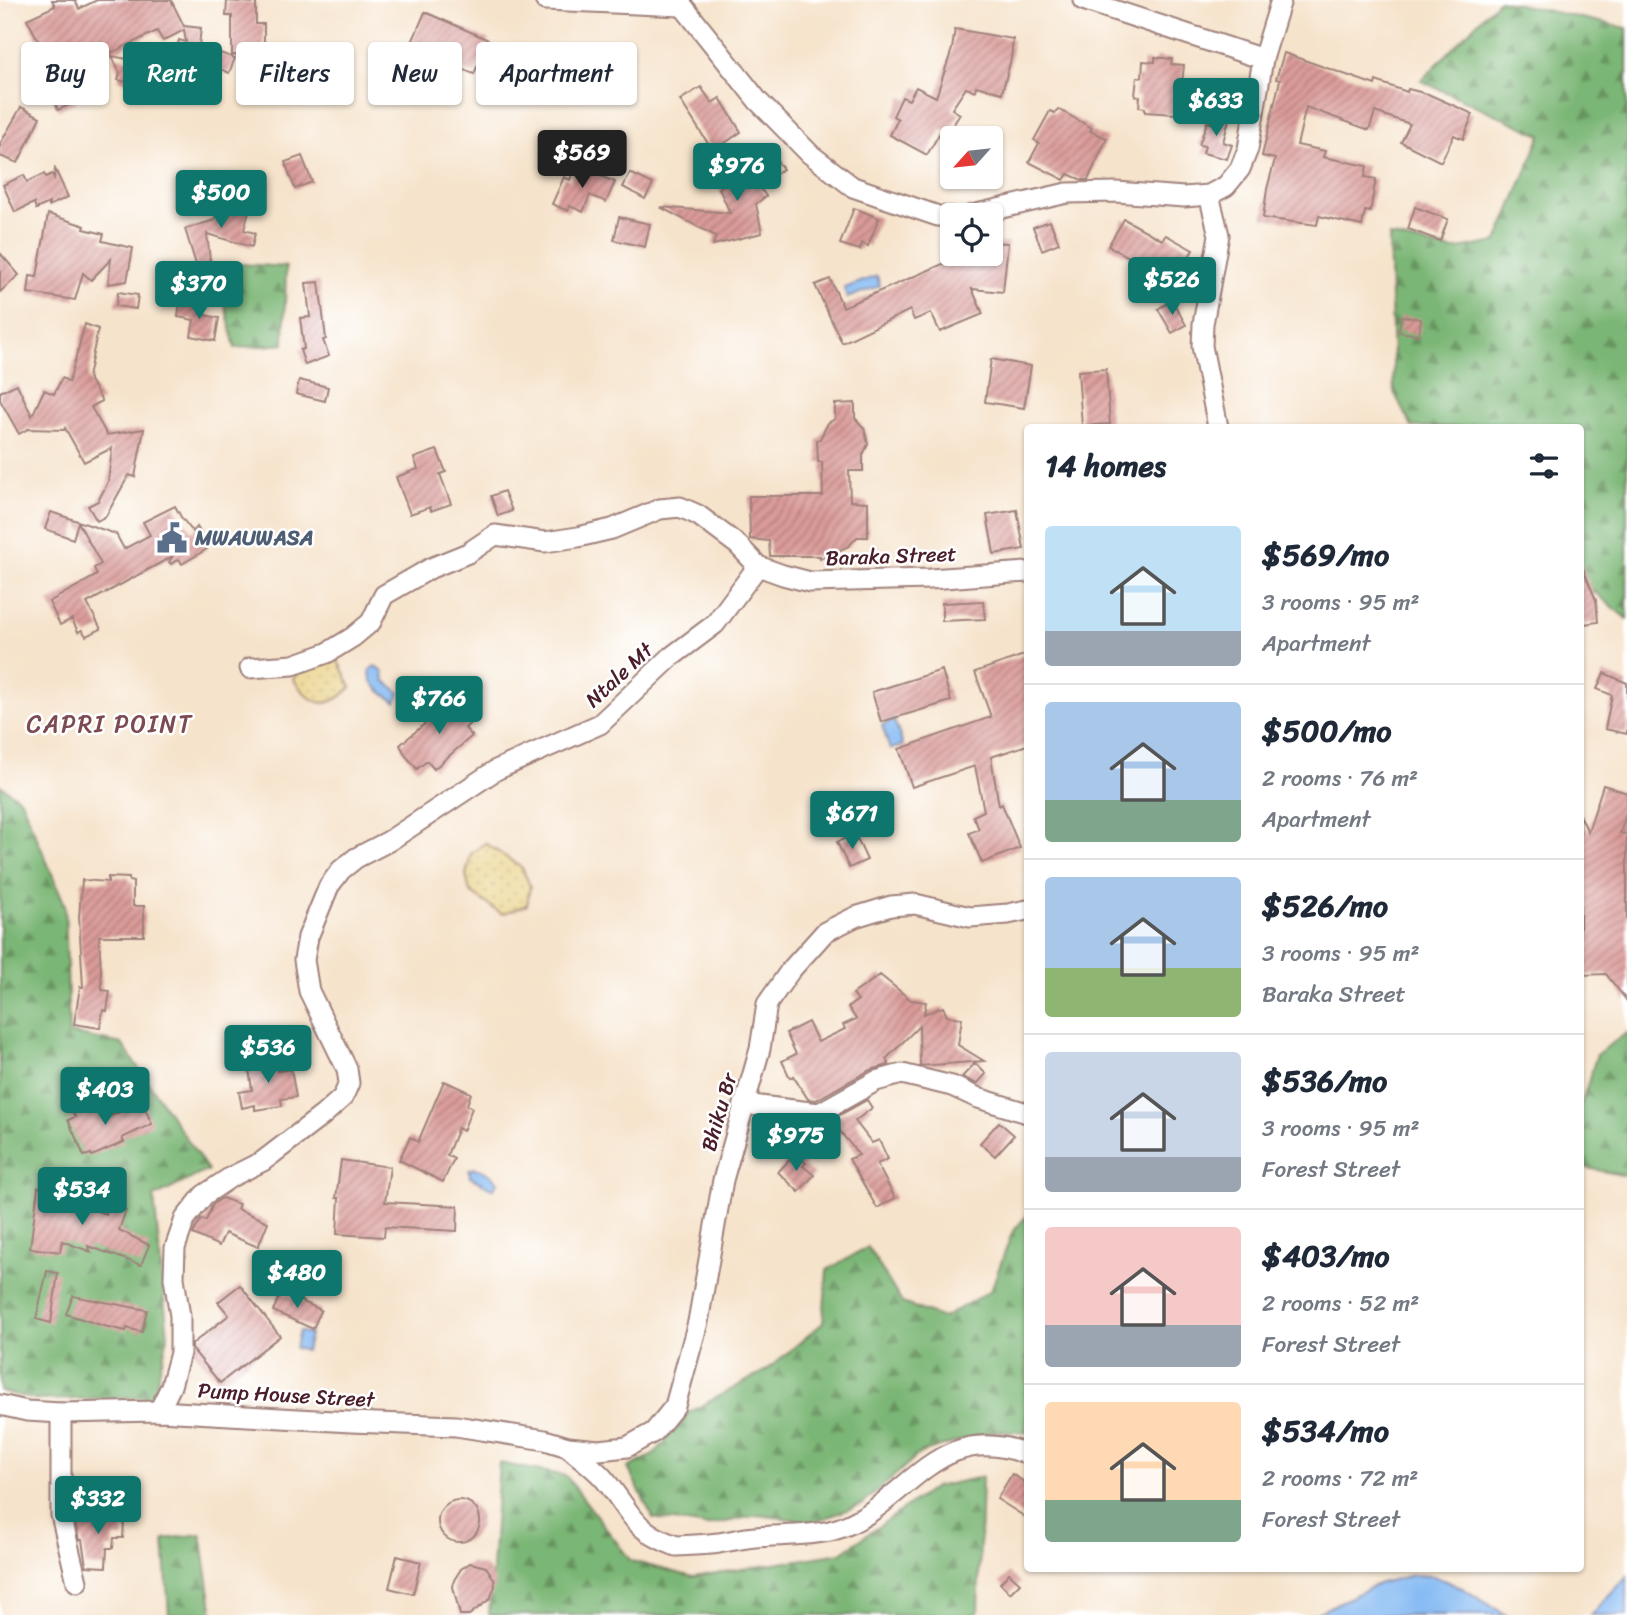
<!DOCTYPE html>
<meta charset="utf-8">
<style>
:root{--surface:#fff;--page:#f2f2f3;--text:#1f2937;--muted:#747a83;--line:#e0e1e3;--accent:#0f766e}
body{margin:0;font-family:Sriracha,sans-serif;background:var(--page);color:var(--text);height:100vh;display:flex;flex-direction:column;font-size:26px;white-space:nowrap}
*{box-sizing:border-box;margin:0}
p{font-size:23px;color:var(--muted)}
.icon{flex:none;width:38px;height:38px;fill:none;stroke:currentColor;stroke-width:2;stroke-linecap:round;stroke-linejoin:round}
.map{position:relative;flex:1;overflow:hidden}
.drawer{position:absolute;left:1024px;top:424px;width:560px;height:1148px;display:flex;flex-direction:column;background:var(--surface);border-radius:7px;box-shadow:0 2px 5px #0004}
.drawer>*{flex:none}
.hud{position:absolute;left:21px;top:42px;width:665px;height:63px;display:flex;gap:14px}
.needle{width:46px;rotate:243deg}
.controls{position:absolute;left:940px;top:126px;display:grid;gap:14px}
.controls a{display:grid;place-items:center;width:63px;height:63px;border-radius:7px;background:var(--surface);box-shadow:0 2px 5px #0004;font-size:35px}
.price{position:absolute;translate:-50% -60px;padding:0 16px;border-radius:7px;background:var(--accent);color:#fff;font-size:23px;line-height:46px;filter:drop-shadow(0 2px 4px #0008)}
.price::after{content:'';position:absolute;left:50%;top:42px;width:21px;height:16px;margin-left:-10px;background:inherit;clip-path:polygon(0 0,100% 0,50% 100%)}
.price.current{background:#222;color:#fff}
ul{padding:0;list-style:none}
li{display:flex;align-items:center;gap:21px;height:175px;padding:0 21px}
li+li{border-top:2px solid var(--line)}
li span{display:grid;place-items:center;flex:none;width:196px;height:140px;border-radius:7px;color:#555}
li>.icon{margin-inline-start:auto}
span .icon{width:84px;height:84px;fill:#fffc;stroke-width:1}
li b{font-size:30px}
h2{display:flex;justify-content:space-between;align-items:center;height:84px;padding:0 21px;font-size:30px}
.chip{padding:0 24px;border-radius:7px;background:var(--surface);box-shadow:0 2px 5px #0004;font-size:24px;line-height:63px}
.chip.current{background:var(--accent);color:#fff}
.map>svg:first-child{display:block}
</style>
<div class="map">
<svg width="1627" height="1615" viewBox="0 0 1627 1615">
<defs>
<pattern id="forest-firs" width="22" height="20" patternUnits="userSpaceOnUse" patternTransform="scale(1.75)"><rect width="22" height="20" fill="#7ab674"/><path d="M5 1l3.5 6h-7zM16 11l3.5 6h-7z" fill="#66935f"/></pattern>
<pattern id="sand-dots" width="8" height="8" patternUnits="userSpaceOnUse" patternTransform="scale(1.75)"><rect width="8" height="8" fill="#eeda9e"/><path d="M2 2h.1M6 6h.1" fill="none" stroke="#cebb88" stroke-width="1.8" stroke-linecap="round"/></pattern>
<pattern id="building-hatch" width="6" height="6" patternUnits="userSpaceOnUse" patternTransform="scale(1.75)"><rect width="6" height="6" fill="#da9b99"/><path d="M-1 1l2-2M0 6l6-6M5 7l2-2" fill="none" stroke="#b37e7d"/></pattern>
</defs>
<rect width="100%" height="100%" fill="#fff"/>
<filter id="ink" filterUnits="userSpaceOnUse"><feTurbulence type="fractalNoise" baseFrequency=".0143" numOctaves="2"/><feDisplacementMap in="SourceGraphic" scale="14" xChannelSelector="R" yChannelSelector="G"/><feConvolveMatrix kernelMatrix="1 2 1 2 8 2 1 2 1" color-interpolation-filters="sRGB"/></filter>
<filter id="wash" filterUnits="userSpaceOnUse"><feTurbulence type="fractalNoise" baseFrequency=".00686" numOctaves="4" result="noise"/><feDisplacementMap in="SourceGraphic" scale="28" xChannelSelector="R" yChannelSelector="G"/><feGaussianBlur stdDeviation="1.57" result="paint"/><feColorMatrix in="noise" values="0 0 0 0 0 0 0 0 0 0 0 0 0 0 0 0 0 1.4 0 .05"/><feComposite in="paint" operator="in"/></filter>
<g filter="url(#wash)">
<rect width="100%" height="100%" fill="#f6e3cb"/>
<g fill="url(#forest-firs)" stroke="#626a50" stroke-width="2">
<path d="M1499 0 1627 28V619L1580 580V427H1412L1394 392 1389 236 1453 250 1497 242 1541 135 1421 81Z"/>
<path d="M239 264 286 267 284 344 235 348 220 282Z"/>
<path d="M0 785 21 800 65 905 69 1033 122 1044 208 1170 154 1197 168 1337 153 1397 36 1400 0 1391Z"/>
<path d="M1627 1033V1176L1582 1167 1580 1108 1597 1054Z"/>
<path d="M1027 1215V1433L994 1431 920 1453 863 1504 815 1522 758 1515 707 1526 653 1518 628 1468 655 1454 688 1413 767 1370 823 1323 827 1270 868 1247 902 1303 943 1318 991 1290 1012 1233Z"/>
<path d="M499 1463 566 1476 631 1561 693 1577 841 1553 935 1487 982 1477 978 1612 974 1615H489Z"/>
<path d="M201 1534 213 1615H169L164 1539Z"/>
</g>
<g fill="url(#sand-dots)" stroke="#9c7c64" stroke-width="2">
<path d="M335 655 351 687C327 712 312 706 293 679L298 670Z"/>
<path d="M485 843 522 868 530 886 527 905 502 914 470 892 466 875 471 854Z"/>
</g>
<g fill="#85baf3" stroke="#686c8f" stroke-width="2">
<path d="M877 276 880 286 847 298 844 288Z"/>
<path d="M375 666 383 672 384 680 400 693 396 702C384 694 369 686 370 670Z"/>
<path d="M894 720 903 745 890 750 882 725Z"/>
<path d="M475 1168C485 1170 491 1174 498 1182L493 1189 470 1177 469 1170Z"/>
<path d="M299 1331 310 1334 306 1351 295 1348Z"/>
<path d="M1413 1575 1434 1576 1462 1588 1506 1615H1313L1380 1583Z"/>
<path d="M1627 1576V1615H1590Z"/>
</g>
<g id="blocks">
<g fill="url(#building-hatch)">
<path d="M52 0H75L79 9 97 0H171L184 26 201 28 199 46 235 58 229 73 198 59 197 73H192L189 55 176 50 179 40 186 42 184 30 163 41 157 31 111 53 108 49 77 51 57 61 76 102 58 110 48 88 50 87 31 49 40 44 27 19 55 6Z"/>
<path d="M227 1 256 3V24H264V55H232V16H226Z"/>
<path d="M425 12 489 40 474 74 410 47Z"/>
<path d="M955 29 1013 39 1011 59 1002 93 976 86 975 91 966 88 952 109 960 114 948 133 942 129 927 155 890 135 898 119 893 116 902 97 909 100 916 87 936 97 952 49Z"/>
<path d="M564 45H607V70L564 69Z"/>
<path d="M1284 53 1375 85 1376 81 1407 92 1408 89 1428 94 1473 114 1463 139 1454 135 1441 162 1401 142 1410 124 1375 112 1369 130 1306 107 1297 145 1325 151 1323 157 1367 166 1365 177 1376 179 1370 212 1365 211 1362 226 1319 216 1317 225 1263 218 1267 189 1275 159 1262 156 1280 80 1276 79Z"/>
<path d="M112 56 177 69 174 85 161 82 159 89 118 80 120 73Z"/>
<path d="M1155 57 1172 59 1171 64 1184 65 1179 112 1176 111V114L1145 112V108L1139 107 1140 97 1135 96 1137 77H1142L1143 61 1155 62Z"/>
<path d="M701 87 712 103 720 98 741 132 713 151 680 100Z"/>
<path d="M21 107 40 117 18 163 0 156V144Z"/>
<path d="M1058 109 1092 128 1090 131 1107 138 1088 180H1082L1068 174 1064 180 1029 162 1039 143 1034 140 1050 111 1055 113Z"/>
<path d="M1213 115 1229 120 1223 142 1232 145 1227 159 1203 153 1205 146 1199 145 1207 122 1211 123Z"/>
<path d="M768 149 783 169 759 187 766 196 756 204 762 233 713 245 716 236 660 207 730 213 719 188Z"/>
<path d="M302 156 312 182 295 189 285 162Z"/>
<path d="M576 166 615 182 606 202 590 195 583 212 570 206 568 211 552 204 564 177 570 180Z"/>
<path d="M55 169 68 197 49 206V203L36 209 34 203 15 212 3 185 24 175 27 182 44 174 46 177 52 174 54 178Z"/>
<path d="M630 173 653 184 645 199 623 187Z"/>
<path d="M218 197 251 204 244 230 255 233 252 247 207 234 211 269 198 271 185 229 215 220Z"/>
<path d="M1415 207 1448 219 1440 241 1408 229Z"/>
<path d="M854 208 879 218 868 246 862 243 860 250 840 244Z"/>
<path d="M48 214 85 226 84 229 104 234 102 241 133 248 127 281 108 284 111 259 91 280 83 273 75 300 28 293 30 276 37 277Z"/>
<path d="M619 217 650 224 645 247 614 240Z"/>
<path d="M1124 219 1162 240 1166 235 1193 250 1177 275 1156 269 1171 298 1132 274 1141 263 1108 246Z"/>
<path d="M1050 221 1059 243 1042 250 1033 227Z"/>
<path d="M990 242 1008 243 1003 292 972 289 983 314 940 332 931 313 914 320 910 310 842 343 815 285 830 279 843 307 966 254H990Z"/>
<path d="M0 253 19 275 0 292Z"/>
<path d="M319 282 326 339 323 340 329 356 305 365 300 350 304 349 300 318 310 317 306 283Z"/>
<path d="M118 292 138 295 136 309 116 306Z"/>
<path d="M1172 300 1186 325 1172 333 1158 309Z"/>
<path d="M180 301 202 304 200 314 219 318 215 341 191 336 194 320 178 317Z"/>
<path d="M1401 316 1421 319 1419 335 1399 332Z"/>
<path d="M85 324 98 329 88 377 102 401 91 407 107 435 144 429 135 477 129 475 106 516 97 521 88 506 98 501 108 482 112 448 84 462 65 428 64 430 28 429 19 434 0 400V392L17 384 32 416 44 390 54 394 62 378 69 382Z"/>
<path d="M991 359 1031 366 1024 408 985 402Z"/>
<path d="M1106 369 1110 424 1082 426 1078 371Z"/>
<path d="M299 380 328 387 325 401 296 394Z"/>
<path d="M855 403V418L864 428 868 444 863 455V471H849L850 501 868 502V537H857L849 546 820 559V556H770L769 541 750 539 749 496H823L822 462H818L817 440 820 439 828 423 835 419V404Z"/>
<path d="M437 450 446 472 440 474 451 504 431 511 430 507 410 514 396 477 418 469 414 458Z"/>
<path d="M504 491 512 511 498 516 491 496Z"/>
<path d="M175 506 181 517 193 532 197 527 206 542 203 543 207 549 182 564 179 559 171 564 169 562 173 556 87 603 101 629 86 636 82 630 78 632 72 619 60 625 49 602 97 575 94 568 101 564 78 522 73 539 45 529 51 512 116 534 124 549 150 535 143 522Z"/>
<path d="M1017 510 1024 549 994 554 987 515Z"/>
<path d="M1580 562 1596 600 1598 622 1584 624 1580 601Z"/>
<path d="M983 601 985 619 942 621V603Z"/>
<path d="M1027 654V745L991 757 999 806 1002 804 1020 848 982 863 969 833 979 829 973 816 984 811 975 766 912 787 899 749 991 717 975 672Z"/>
<path d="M942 670 951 701 881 722 872 692Z"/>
<path d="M1604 673 1627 683V734L1605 729 1612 695 1597 689Z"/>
<path d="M456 697 475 719 465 728 472 736 434 769 427 761 417 769 406 756 400 745Z"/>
<path d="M1603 785 1627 793V812L1620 833 1627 834V1001L1606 974 1580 975V815L1588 832Z"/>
<path d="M855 834 867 860 849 868 837 842Z"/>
<path d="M108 877 129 878V881L133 882V906H144V936H99L102 990 110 991 107 1011 103 1010 100 1028 74 1024 80 987H83L79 917 82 880 108 882Z"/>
<path d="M880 975 911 1000 926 1002 924 1014 943 1007 947 1016 962 1018 958 1045 984 1061 920 1066 919 1026 886 1059 889 1065 870 1070 816 1100 808 1099 793 1076 790 1078 782 1061 796 1054 786 1033 808 1022 818 1042 845 1029 843 1025 856 1019 848 1007 858 1000 853 994Z"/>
<path d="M274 1052 277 1071 291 1069 296 1097 281 1099 282 1106 255 1110V1105L242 1108 239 1092 252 1090 249 1069 260 1068 258 1054Z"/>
<path d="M975 1063 986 1074 977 1084 962 1077Z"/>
<path d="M444 1081 471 1093 467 1105 472 1108 463 1131 458 1128 447 1155 454 1159 443 1182 399 1160 410 1137 418 1142Z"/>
<path d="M90 1100 93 1109 99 1106 104 1119 142 1102 152 1124 122 1138 124 1142 92 1156 91 1154 84 1156 68 1120 75 1117 71 1108Z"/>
<path d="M867 1100 872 1108 855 1121 872 1143 879 1140 888 1159 877 1164 895 1198 877 1208 849 1159 859 1155 831 1120Z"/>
<path d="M999 1122 1014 1135 995 1156 980 1143Z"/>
<path d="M795 1154 806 1163 803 1166 814 1175 799 1192 778 1172Z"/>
<path d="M341 1160 390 1167 385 1202 458 1206 457 1231 385 1227 384 1237 337 1234 339 1198H336Z"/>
<path d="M38 1187 69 1191 68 1200 76 1201V1204L106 1214 109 1204 126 1210 119 1230 149 1245 141 1265 88 1246 91 1252 62 1241 60 1252 30 1248Z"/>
<path d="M222 1198 239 1204 237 1209 268 1222 258 1247 225 1233 219 1246 193 1234 201 1219 206 1221 213 1204Z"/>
<path d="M47 1271 58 1273 51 1323 36 1319Z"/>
<path d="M240 1285 280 1336 220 1383 192 1349V1344L229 1315 218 1302Z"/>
<path d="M281 1292 321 1310 313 1329 273 1311Z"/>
<path d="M73 1296 147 1310 142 1332 127 1328 126 1331 104 1326 66 1314Z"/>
<path d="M1012 1474 1027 1484V1518L997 1499Z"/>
<circle cx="459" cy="1521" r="21"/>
<path d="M78 1511 111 1512 110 1521 124 1522 123 1538H114L113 1548H107L106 1567 86 1566 82 1540H79L75 1521 78 1522Z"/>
<path d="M397 1556 421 1562 413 1594 389 1588Z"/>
<path d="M470 1563 486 1567 494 1579 495 1586 490 1599 469 1615H460L453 1587 454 1580 461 1569Z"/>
<path d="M1009 1573 1020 1583 1010 1593 1000 1583Z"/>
</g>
</g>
</g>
<g filter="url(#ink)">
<use href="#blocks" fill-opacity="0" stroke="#a0817b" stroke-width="2"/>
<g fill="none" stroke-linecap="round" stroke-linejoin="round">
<g stroke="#a0817b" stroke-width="23">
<g id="minor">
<path d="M545 0 681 6"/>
<path d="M678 0 758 101 810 154 853 187 938 216 952 217"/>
<path d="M1083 0 1263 59"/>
<path d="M1209 195 1219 235 1203 324 1202 346 1218 427"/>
<path d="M972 215 1067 193 1116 192 1184 197 1209 195 1226 186 1240 169 1248 149 1263 59 1281 0"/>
<path d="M250 668 293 665 327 653 353 637 371 622 384 595 431 568 468 553 495 535 545 542 578 537 612 529 660 509 680 507 698 515 738 545 758 566 783 575 810 582 930 579 1027 572"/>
<path d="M744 1104 819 1113 876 1081 902 1074 952 1086 978 1098 1027 1113"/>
<path d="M0 1405 27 1411 61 1413 159 1411 351 1422 456 1426 545 1440 568 1447 599 1450 627 1447 654 1432 675 1406 698 1322 723 1180 760 1049 767 1004 790 971 825 932 855 917 891 906 915 904 970 917 1008 914 1027 910"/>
<path d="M159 1411 171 1386 180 1353V1316L174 1278 175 1248 185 1219 204 1195 231 1177 263 1161 323 1115 343 1097 349 1083 347 1069 309 991 304 960 308 937 329 886 341 870 356 858 389 841 496 770 600 724 671 657 715 624 758 566"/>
<path d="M61 1413V1515L77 1582"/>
<path d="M568 1447C580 1458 595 1468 605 1480 632 1513 632 1530 676 1546 690 1545 705 1545 719 1543 731 1541 743 1538 755 1537 779 1535 806 1536 830 1531 905 1512 932 1417 1027 1454"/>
</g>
</g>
<use href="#minor" stroke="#fff" stroke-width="19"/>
</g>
</g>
<defs>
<g id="civic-bare" transform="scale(2.415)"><path d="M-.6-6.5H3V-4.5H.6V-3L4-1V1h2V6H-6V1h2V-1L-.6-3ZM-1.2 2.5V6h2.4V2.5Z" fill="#5c6f8a" stroke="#fff" stroke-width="2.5" paint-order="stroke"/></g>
</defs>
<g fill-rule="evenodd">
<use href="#civic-bare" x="172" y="538"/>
</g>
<g text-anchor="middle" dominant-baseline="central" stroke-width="5" stroke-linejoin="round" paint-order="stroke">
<g font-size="21" font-weight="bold" fill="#4e5e75" stroke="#fff" text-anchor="start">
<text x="195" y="538">MWAUWASA</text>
</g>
<g font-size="21" fill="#4a1f2b" stroke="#fff">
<text transform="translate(891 556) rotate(-2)">Baraka Street</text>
<text transform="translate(619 675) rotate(-43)">Ntale Mt</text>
<text transform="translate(719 1112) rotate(-74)">Bhiku Br</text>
<text transform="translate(286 1395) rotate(3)">Pump House Street</text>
</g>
<g font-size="24" letter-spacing="2" fill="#7c4a52" stroke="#fff">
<text x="110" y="724">CAPRI POINT</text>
</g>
</g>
</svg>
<div class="controls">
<a><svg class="needle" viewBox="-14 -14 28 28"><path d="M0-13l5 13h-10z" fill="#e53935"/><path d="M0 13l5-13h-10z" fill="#747a83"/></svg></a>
<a><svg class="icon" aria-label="locate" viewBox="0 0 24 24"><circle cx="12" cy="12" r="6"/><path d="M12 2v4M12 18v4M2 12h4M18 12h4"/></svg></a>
</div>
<b class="price" style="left:1216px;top:138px">$633</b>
<b class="price current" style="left:582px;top:190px">$569</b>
<b class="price" style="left:737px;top:203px">$976</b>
<b class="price" style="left:221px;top:230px">$500</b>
<b class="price" style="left:1172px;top:317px">$526</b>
<b class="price" style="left:199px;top:321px">$370</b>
<b class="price" style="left:439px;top:736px">$766</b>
<b class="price" style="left:852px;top:851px">$671</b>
<b class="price" style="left:268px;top:1085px">$536</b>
<b class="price" style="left:105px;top:1127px">$403</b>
<b class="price" style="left:796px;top:1173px">$975</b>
<b class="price" style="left:82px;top:1227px">$534</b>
<b class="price" style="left:297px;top:1310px">$480</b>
<b class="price" style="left:98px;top:1536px">$332</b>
<div class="hud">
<a class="chip">Buy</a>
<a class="chip current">Rent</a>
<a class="chip">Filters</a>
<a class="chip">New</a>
<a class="chip">Apartment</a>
</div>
<section class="drawer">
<h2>14 homes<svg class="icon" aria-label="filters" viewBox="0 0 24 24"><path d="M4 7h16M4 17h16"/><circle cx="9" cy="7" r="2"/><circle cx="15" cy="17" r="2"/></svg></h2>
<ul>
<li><span style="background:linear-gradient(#bfe0f5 75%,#9aa5b1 0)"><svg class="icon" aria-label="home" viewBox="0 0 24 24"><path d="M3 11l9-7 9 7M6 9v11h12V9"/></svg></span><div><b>$569/mo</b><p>3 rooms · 95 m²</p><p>Apartment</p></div></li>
<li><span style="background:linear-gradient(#a9c7e8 70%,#7fa58c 0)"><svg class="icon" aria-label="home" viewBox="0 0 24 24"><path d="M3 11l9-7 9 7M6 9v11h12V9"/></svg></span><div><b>$500/mo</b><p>2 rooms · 76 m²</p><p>Apartment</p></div></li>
<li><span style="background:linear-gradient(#a9c7e8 65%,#8fb573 0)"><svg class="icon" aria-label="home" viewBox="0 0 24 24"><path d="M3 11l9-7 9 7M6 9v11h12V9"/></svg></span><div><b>$526/mo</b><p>3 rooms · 95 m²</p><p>Baraka Street</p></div></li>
<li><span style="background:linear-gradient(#c9d6e8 75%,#9aa5b1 0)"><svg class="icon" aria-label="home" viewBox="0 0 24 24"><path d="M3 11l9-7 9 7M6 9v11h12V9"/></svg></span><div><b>$536/mo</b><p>3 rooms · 95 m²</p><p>Forest Street</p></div></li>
<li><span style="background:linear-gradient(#f6c9c9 70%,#9aa5b1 0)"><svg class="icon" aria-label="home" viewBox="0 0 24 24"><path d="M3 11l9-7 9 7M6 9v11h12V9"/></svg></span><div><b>$403/mo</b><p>2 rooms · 52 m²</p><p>Forest Street</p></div></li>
<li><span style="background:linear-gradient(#ffd9b3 70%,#7fa58c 0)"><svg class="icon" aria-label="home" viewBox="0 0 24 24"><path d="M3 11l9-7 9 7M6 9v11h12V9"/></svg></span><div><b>$534/mo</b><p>2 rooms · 72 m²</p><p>Forest Street</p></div></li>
</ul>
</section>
</div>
